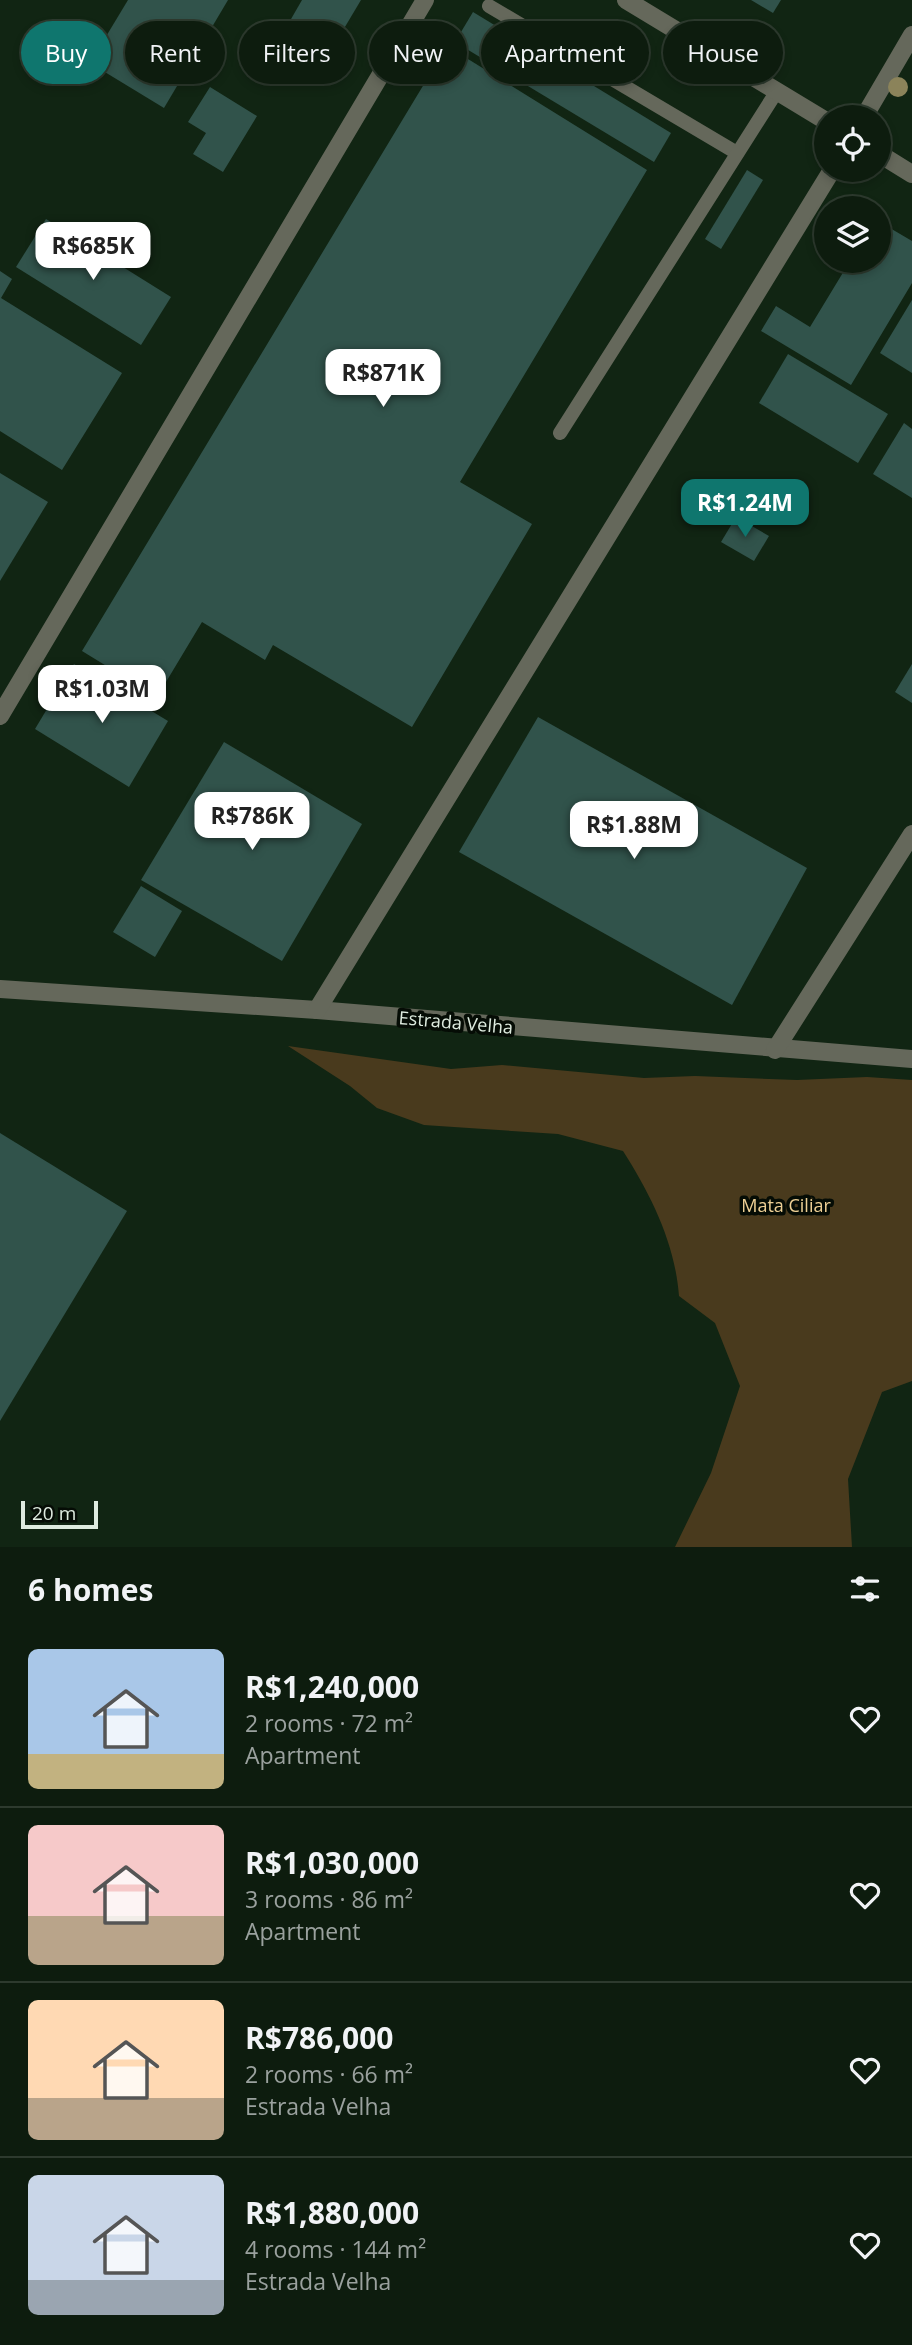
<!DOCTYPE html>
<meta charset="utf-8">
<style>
:root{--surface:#0d1c0e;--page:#1b291c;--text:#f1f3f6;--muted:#9aa19e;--line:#2d3a2e;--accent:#0f766e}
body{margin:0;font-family:"Open Sans",sans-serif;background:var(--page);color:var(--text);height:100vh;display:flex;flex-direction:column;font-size:26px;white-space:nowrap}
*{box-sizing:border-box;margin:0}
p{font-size:23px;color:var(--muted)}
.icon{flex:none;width:38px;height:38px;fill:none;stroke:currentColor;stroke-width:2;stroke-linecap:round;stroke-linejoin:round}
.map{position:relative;height:1547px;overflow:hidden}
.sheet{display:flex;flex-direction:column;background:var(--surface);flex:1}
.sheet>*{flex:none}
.top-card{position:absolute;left:21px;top:21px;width:872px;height:63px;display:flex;gap:14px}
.tools{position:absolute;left:814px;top:105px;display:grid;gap:14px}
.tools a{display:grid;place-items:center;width:77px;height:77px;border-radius:50%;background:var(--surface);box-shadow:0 4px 10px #0003,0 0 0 2px var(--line);font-size:35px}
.scale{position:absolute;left:21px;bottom:18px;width:77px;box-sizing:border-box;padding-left:7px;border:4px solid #deebdf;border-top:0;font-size:19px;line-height:24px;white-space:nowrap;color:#deebdf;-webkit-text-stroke:5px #050c05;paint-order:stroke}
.price{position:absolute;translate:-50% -60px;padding:0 16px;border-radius:14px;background:#fff;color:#222;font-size:23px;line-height:46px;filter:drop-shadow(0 2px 4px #0008)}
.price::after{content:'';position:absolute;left:50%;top:42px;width:21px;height:16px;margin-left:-10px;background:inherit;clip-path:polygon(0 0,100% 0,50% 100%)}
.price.active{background:var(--accent);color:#fff}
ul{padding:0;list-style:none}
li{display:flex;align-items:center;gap:21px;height:175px;padding:0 28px}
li+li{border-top:2px solid var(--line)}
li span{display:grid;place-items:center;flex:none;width:196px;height:140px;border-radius:10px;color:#555}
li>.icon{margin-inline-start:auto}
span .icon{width:84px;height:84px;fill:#fffc;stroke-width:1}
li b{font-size:30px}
h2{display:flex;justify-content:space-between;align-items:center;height:84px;padding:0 28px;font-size:30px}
.chip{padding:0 24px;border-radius:32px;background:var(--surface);box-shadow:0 4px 10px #0003,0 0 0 2px var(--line);font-size:24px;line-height:63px}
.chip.active{background:var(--accent);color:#fff}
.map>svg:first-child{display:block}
</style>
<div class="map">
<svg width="912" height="1547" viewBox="0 0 912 1547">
<rect width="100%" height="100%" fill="#112513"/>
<path fill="#493a1d" d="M288 1046 451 1069 502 1065 644 1078 695 1076 797 1080 867 1077 912 1080V1381L882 1392 848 1479 852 1547H675L711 1473 740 1386 715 1323 679 1296C675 1243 651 1195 623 1151L558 1134 424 1125 377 1108 350 1086Z"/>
<g fill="#31534b">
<path d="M128 0H228L164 108 90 63Z"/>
<path d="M302 0H361L330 52 287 26Z"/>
<path d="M751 0H781L773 13Z"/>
<path d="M473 12 671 133 654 162 455 42Z"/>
<path d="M447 46 647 170 460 482 532 524 412 727 273 645 265 660 202 622 157 697 82 651Z"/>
<path d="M210 87 257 116 223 172 193 154 206 133 188 122Z"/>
<path d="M747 170 763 180 721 249 705 239Z"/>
<path d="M46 219 171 297 141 345 16 267Z"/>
<path d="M878 221 912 241V283L851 385 761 331 776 306 810 327 850 261H878Z"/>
<path d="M0 271 12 279 1 298 122 373 62 470 0 431Z"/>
<path d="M912 300V373L880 353Z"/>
<path d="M788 354 888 414 858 463 759 403Z"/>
<path d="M904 423 912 429V498L873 474Z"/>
<path d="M0 473 48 502 0 581Z"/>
<path d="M736 517 769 536 754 561 721 542Z"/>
<path d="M74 664 168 721 129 787 35 729Z"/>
<path d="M912 664V703L895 692Z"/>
<path d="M538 717 807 868 732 1005 459 852Z"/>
<path d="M224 742 362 824 282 961 141 880Z"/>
<path d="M141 886 182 911 155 957 113 932Z"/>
<path d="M0 1133 127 1211 0 1421Z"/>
</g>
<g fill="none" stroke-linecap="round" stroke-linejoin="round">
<g stroke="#65685b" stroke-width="14">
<path d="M489 6 737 153"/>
<path d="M560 433 777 91"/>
</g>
<g stroke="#65685b" stroke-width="18">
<path d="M626 0 826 121"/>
<path d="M864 117 912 35"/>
<path d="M878 153 912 174"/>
<path d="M0 716 425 0"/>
<path d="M0 989 317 1010 912 1059"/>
<path d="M317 1010 832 170"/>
<path d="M775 1050 912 834"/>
</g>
</g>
<circle fill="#8b835a" cx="898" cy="87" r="10"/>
<g text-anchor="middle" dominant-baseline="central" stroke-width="7" stroke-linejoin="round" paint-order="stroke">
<g font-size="18" fill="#deebdf" stroke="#050c05">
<text transform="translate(456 1022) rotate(5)">Estrada Velha</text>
</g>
<g font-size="18" fill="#eed095" stroke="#050c05">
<text x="786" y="1205">Mata Ciliar</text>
</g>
</g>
</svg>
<div class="tools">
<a><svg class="icon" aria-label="locate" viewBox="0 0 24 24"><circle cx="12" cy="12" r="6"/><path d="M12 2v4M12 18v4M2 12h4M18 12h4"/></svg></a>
<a><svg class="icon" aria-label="layers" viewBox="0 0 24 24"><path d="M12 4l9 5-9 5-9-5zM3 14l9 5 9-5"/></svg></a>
</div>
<div class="scale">20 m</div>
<b class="price" style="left:93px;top:282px">R$685K</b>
<b class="price" style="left:383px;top:409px">R$871K</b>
<b class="price active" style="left:745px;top:539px">R$1.24M</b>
<b class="price" style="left:102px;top:725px">R$1.03M</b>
<b class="price" style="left:252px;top:852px">R$786K</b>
<b class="price" style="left:634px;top:861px">R$1.88M</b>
<div class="top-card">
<a class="chip active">Buy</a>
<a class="chip">Rent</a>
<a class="chip">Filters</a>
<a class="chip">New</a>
<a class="chip">Apartment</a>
<a class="chip">House</a>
</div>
</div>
<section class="sheet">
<h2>6 homes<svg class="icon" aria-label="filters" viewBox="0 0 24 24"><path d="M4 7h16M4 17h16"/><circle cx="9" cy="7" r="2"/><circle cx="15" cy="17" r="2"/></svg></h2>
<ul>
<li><span style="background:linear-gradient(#a9c7e8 75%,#c2b280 0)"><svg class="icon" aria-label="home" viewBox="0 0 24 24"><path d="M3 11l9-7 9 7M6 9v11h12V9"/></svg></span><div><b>R$1,240,000</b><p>2 rooms · 72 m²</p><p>Apartment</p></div><svg class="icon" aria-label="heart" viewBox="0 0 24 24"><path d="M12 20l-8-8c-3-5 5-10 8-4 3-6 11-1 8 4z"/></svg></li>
<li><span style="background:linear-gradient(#f6c9c9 65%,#b9a48a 0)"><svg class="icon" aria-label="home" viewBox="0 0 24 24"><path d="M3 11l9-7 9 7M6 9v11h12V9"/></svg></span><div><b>R$1,030,000</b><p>3 rooms · 86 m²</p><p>Apartment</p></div><svg class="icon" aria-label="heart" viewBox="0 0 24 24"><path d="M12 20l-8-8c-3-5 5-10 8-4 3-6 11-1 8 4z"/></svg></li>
<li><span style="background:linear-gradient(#ffd9b3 70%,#b9a48a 0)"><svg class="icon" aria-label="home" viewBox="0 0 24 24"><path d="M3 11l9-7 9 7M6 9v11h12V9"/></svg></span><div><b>R$786,000</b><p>2 rooms · 66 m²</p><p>Estrada Velha</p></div><svg class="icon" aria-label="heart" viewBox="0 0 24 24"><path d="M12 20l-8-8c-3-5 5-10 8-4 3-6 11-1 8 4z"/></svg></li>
<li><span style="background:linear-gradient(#c9d6e8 75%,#9aa5b1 0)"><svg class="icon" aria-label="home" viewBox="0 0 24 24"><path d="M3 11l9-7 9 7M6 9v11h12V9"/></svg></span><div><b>R$1,880,000</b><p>4 rooms · 144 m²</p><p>Estrada Velha</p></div><svg class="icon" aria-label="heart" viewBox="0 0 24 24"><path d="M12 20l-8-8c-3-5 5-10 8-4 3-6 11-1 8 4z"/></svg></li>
</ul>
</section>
